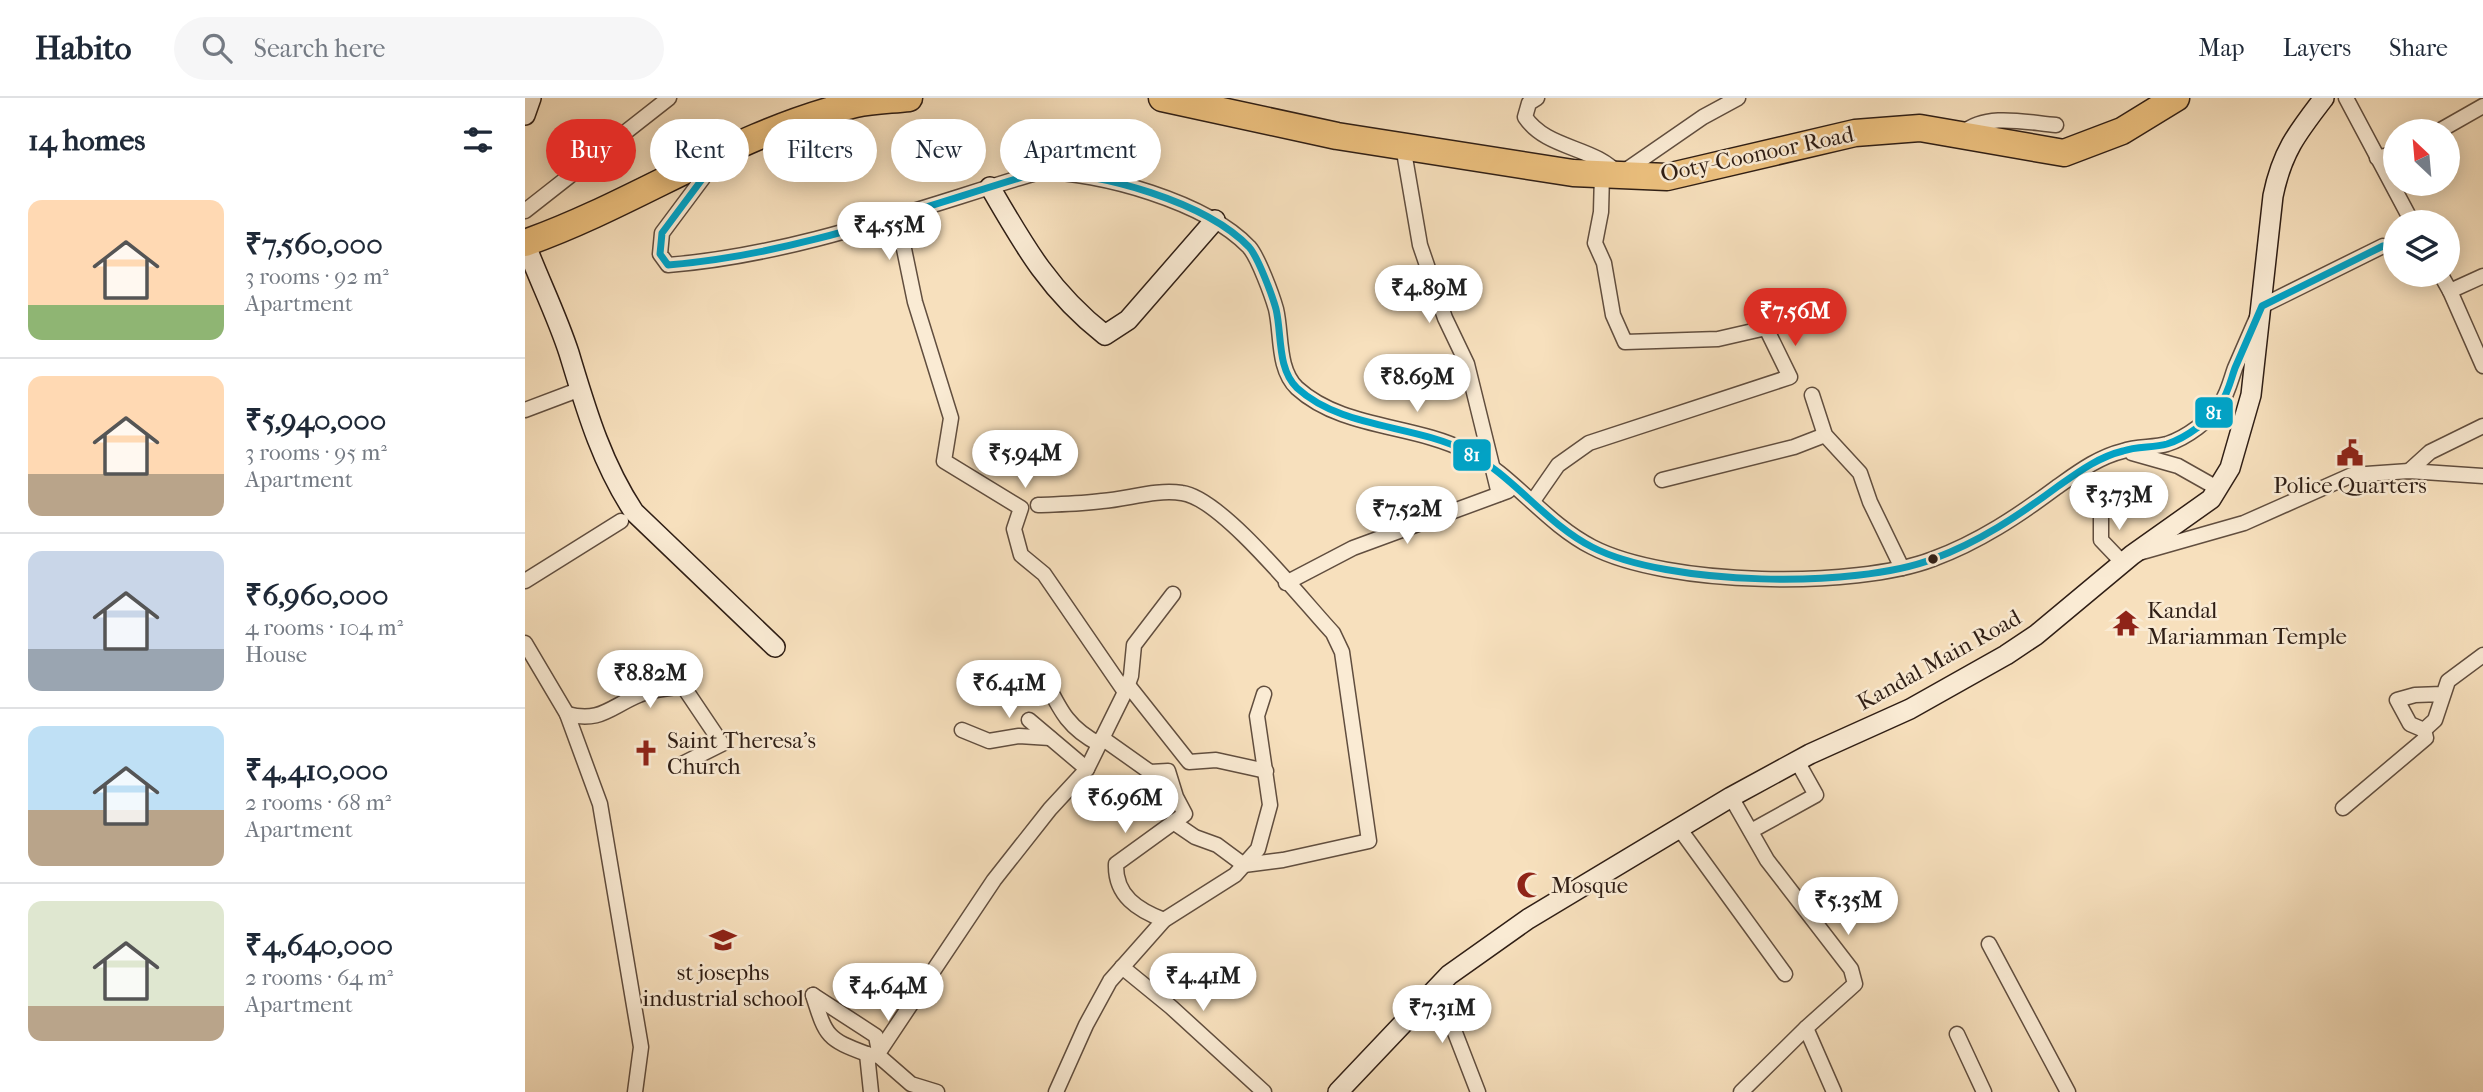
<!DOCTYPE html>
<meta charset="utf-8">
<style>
:root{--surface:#fff;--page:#f6f6f7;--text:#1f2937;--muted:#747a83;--line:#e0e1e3;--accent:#d93025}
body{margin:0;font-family:"IM FELL French Canon",serif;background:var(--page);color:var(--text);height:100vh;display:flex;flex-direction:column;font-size:26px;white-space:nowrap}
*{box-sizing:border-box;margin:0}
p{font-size:23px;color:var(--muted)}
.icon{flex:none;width:38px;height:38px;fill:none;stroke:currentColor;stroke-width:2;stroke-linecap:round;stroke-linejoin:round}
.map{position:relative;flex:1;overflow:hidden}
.drawer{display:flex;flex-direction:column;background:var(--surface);width:525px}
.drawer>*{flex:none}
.banner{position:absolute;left:21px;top:21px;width:665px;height:63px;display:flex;gap:14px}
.needle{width:46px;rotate:334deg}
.fabs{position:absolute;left:1858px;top:21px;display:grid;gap:14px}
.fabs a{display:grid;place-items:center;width:77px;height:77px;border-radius:50%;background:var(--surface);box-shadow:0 4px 18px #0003;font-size:35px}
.price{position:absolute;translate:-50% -60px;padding:0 16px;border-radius:24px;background:#fff;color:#222;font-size:23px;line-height:46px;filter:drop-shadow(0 2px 4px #0008)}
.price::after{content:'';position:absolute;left:50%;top:42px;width:21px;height:16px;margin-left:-10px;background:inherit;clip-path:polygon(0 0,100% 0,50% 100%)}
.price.current{background:var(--accent);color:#fff}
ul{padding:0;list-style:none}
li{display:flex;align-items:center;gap:21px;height:175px;padding:0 28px}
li+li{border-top:2px solid var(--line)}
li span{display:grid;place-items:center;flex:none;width:196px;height:140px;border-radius:14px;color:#555}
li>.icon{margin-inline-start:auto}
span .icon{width:84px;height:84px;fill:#fffc;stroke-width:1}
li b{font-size:30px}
h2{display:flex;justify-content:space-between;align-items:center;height:84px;padding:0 28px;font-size:30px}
.pill{padding:0 24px;border-radius:32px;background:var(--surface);box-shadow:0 4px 18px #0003;font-size:24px;line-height:63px}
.pill.current{background:var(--accent);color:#fff}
header{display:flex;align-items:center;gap:42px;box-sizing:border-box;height:98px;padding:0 35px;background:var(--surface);border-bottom:2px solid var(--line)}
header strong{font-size:33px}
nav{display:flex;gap:38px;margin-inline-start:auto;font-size:24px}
.search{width:490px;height:63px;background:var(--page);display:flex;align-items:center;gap:18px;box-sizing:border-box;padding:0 24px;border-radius:38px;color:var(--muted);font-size:26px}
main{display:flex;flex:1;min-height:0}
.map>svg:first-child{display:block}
</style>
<header>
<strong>Habito</strong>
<div class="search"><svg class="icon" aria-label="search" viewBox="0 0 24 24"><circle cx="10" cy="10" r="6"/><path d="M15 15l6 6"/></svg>Search here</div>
<nav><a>Map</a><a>Layers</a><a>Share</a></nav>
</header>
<main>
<section class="drawer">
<h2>14 homes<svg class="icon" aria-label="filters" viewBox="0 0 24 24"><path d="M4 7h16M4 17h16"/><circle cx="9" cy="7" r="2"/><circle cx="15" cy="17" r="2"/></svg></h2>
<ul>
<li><span style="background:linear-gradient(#ffd9b3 75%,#8fb573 0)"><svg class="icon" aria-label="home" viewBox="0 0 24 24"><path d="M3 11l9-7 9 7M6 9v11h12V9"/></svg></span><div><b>₹7,560,000</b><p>3 rooms · 92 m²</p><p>Apartment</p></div></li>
<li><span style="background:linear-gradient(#ffd9b3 70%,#b9a48a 0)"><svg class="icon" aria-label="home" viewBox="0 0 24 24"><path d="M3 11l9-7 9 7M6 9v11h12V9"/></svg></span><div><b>₹5,940,000</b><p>3 rooms · 95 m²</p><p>Apartment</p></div></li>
<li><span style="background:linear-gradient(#c9d6e8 70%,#9aa5b1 0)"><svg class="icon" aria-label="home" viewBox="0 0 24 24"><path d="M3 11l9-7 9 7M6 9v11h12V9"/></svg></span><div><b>₹6,960,000</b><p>4 rooms · 104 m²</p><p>House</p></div></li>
<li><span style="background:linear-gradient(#bfe0f5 60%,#b9a48a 0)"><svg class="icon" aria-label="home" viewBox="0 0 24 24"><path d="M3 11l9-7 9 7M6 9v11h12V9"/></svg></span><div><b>₹4,410,000</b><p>2 rooms · 68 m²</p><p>Apartment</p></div></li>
<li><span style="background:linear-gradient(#dfe7d0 75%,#b9a48a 0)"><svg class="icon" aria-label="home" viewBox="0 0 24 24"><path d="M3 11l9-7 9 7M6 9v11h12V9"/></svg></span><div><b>₹4,640,000</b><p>2 rooms · 64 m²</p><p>Apartment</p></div></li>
</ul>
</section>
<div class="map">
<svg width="1958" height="994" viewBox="0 0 1958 994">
<rect width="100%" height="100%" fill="#f7e0bd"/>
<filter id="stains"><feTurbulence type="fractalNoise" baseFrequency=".00286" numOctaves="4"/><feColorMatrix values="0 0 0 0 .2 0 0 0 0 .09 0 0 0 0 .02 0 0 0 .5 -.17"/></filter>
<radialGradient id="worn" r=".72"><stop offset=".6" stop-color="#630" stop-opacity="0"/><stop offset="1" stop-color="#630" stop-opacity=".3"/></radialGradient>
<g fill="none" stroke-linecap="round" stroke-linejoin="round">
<g stroke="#614e3f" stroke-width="17">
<g id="street">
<path d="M1012 0 1004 5 1000 19C1022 52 1070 48 1094 77L1178 19 1213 0"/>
<path d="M1821 0 1887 124"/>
<path d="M1914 33 1958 8"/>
<path d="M1438 35C1461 14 1504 25 1531 27"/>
<path d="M878 48 895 147 920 220 942 266 974 396"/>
<path d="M1852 60 1871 55"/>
<path d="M180 62 178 80 137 135 135 156 143 167C270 157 393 110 514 74 575 74 681 104 724 149 733 159 747 197 751 211 757 236 752 271 772 290 817 331 888 326 941 353 988 377 1020 425 1067 449 1142 488 1330 491 1408 461 1454 444 1493 418 1532 389 1552 375 1573 359 1598 353 1612 348 1628 350 1642 346 1661 340 1686 322 1696 305 1703 295 1706 281 1710 270 1719 249 1728 229 1737 208L1858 148"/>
<path d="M0 113 144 0"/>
<path d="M372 117 390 204 426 320 419 363 496 410 489 431 496 457 519 476 600 594"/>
<path d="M1916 177 1925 193 1958 178"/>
<path d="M1925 193 1958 268"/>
<path d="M1287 297 1300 337 1335 375 1345 404 1377 470"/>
<path d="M0 312 53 292"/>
<path d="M1607 355 1653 368 1692 390"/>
<path d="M1884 373 1905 354 1958 328"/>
<path d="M1137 382 1269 349 1300 337"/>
<path d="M1008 403 1033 367 1064 345 1265 279 1241 230 1193 241 1100 244 1088 217 1079 165 1070 145 1076 114 1077 76"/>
<path d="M513 407C535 406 556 406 577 403 603 401 631 391 657 395 697 400 778 503 808 535L817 554 844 743 758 762 719 767 692 747 670 739 648 724"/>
<path d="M1576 411V442L1597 464"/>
<path d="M1617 454 1719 425 1827 377 1884 373 1958 378"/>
<path d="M0 483 96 423"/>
<path d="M761 485 828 450 983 393"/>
<path d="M0 545 42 616 75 706 116 949 110 994"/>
<path d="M517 576C534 609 540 628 574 646"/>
<path d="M603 587 664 664 691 662 741 673"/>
<path d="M1917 596 1890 597 1872 602 1885 626 1899 632 1910 622 1923 583 1958 557"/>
<path d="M42 616C75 625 85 609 114 597 127 591 144 591 158 588L197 646 151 669"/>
<path d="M504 622 562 671"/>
<path d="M437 632 464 643 494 638 525 640"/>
<path d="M577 640 625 674 643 673 651 699 660 716 591 766C590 798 613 812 639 822"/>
<path d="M1206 699 1242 762 1326 871 1330 886 1281 930 1309 994"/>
<path d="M1818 710 1901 640 1899 632"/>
<path d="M1154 730 1260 876"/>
<path d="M1226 733 1291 697 1272 663"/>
<path d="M1464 846 1543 994"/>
<path d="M597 869 646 909 739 994"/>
<path d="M912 888 953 994"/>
<path d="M288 897 351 938 355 959 386 986 412 994"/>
<path d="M288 897C301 938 301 941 342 956"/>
<path d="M1432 936 1459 994"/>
<path d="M356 951 469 782 525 711 562 671 600 594 606 578 609 547 648 496"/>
<path d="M346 994 342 956 348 958"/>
<path d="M531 994 561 927 585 883 639 822 710 777 733 751 745 707 732 618 739 596"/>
<path d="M1216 994 1281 930"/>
</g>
</g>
<g stroke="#2f1e15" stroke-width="22">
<g id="secondary">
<path d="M0 17 6 0"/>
<path d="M465 89C499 148 525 194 580 237L603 222 690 122"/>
<path d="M0 145C14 182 32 218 44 255 61 311 76 364 109 414L250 549"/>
<path d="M813 994 924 877 1003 821 1206 699 1285 656 1385 611 1481 557 1511 537 1607 457 1686 401 1705 370 1726 297 1748 98C1757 54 1772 35 1799 0"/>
</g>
</g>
<g stroke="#2f1e15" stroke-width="29">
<g id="highway">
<path d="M637 0 812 38 1048 75 1142 79 1330 35 1395 30 1539 55 1597 33 1651 0"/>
<path d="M0 145C113 105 213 33 330 6 348 2 366 2 384 0"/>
</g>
</g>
<use href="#street" stroke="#faebd4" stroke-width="14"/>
<use href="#secondary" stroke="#faebd4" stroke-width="19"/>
<use href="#highway" stroke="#ecc07e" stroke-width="26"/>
<g stroke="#faebd4" stroke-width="12">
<path id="bus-1" d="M180 62 178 80 137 135 135 156 143 167C270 157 393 110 514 74 575 74 681 104 724 149 733 159 747 197 751 211 757 236 752 271 772 290 817 331 888 326 941 353 988 377 1020 425 1067 449 1142 488 1330 491 1408 461 1454 444 1493 418 1532 389 1552 375 1573 359 1598 353 1612 348 1628 350 1642 346 1661 340 1686 322 1696 305 1703 295 1706 281 1710 270 1719 249 1728 229 1737 208L1858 148"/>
</g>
<use href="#bus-1" stroke="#02a2c5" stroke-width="7"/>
</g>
<defs>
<g id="civic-bare" transform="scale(2.1)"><path d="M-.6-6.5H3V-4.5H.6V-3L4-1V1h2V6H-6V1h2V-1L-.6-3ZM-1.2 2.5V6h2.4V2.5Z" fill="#8f2418" stroke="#faebd4" stroke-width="2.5" paint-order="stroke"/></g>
<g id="temple-bare" transform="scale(2.1)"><path d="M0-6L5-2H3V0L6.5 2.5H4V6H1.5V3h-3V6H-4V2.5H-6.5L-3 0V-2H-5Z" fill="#8f2418" stroke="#faebd4" stroke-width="2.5" paint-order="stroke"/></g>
<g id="church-bare" transform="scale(2.1)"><path d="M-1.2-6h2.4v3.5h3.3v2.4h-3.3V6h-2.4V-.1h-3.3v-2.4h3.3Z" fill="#8f2418" stroke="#faebd4" stroke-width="2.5" paint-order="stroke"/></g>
<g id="mosque-bare" transform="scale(2.1)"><path d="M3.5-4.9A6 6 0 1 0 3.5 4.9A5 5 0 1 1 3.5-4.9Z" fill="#8f2418" stroke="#faebd4" stroke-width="2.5" paint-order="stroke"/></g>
<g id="school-bare" transform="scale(2.1)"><path d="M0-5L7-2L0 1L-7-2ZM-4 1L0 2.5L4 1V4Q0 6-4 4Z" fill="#8f2418" stroke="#faebd4" stroke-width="2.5" paint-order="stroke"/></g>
</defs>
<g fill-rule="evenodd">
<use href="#civic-bare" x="1825" y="355"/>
<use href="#temple-bare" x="1601" y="525"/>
<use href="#church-bare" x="121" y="655"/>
<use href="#mosque-bare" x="1005" y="787"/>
<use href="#school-bare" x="198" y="842"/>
</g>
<circle fill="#2f1e15" stroke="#faebd4" stroke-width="2.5" cx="1408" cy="461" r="6"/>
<g text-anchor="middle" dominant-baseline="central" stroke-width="5" stroke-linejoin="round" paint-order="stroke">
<g font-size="23" fill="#2f1e15" stroke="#faebd4">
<text transform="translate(1232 56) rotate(-12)">Ooty-Coonoor Road</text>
<text transform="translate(1414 562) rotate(-29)">Kandal Main Road</text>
</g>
<g font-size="23" fill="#2f1e15" stroke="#faebd4" text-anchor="start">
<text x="1825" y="387" text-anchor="middle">Police Quarters</text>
<text x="1622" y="512">Kandal<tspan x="1622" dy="26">Mariamman Temple</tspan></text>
<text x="142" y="642">Saint Theresa's<tspan x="142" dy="26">Church</tspan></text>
<text x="1026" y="787">Mosque</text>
<text x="198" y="874" text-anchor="middle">st josephs<tspan x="198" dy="26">industrial school</tspan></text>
</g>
</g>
<g stroke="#faebd4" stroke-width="2.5">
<rect x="1669" y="298" width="40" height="33" rx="7" fill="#02a2c5"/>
<rect x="927" y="340" width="40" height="34" rx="7" fill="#02a2c5"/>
</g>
<g font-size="19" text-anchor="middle" font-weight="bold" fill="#fff">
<text x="1689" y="321">81</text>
<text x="947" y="363">81</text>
</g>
<rect width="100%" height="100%" filter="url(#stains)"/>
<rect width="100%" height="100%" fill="url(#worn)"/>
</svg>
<div class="fabs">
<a><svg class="needle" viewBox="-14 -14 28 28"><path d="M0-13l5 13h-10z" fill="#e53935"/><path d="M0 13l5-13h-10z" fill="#747a83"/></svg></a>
<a><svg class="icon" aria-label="layers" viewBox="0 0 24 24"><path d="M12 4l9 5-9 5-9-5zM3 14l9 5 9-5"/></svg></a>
</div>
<b class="price" style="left:364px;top:164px">₹4.55M</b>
<b class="price" style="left:904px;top:227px">₹4.89M</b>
<b class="price current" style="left:1270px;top:250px">₹7.56M</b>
<b class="price" style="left:892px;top:316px">₹8.69M</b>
<b class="price" style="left:500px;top:392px">₹5.94M</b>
<b class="price" style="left:1594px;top:434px">₹3.73M</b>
<b class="price" style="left:882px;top:448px">₹7.52M</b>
<b class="price" style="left:125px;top:612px">₹8.82M</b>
<b class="price" style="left:484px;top:622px">₹6.41M</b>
<b class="price" style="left:600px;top:737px">₹6.96M</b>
<b class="price" style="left:1323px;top:839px">₹5.35M</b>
<b class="price" style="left:678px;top:915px">₹4.41M</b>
<b class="price" style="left:363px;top:925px">₹4.64M</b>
<b class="price" style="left:917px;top:947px">₹7.31M</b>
<div class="banner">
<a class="pill current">Buy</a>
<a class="pill">Rent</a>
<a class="pill">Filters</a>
<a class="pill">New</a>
<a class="pill">Apartment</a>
</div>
</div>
</main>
